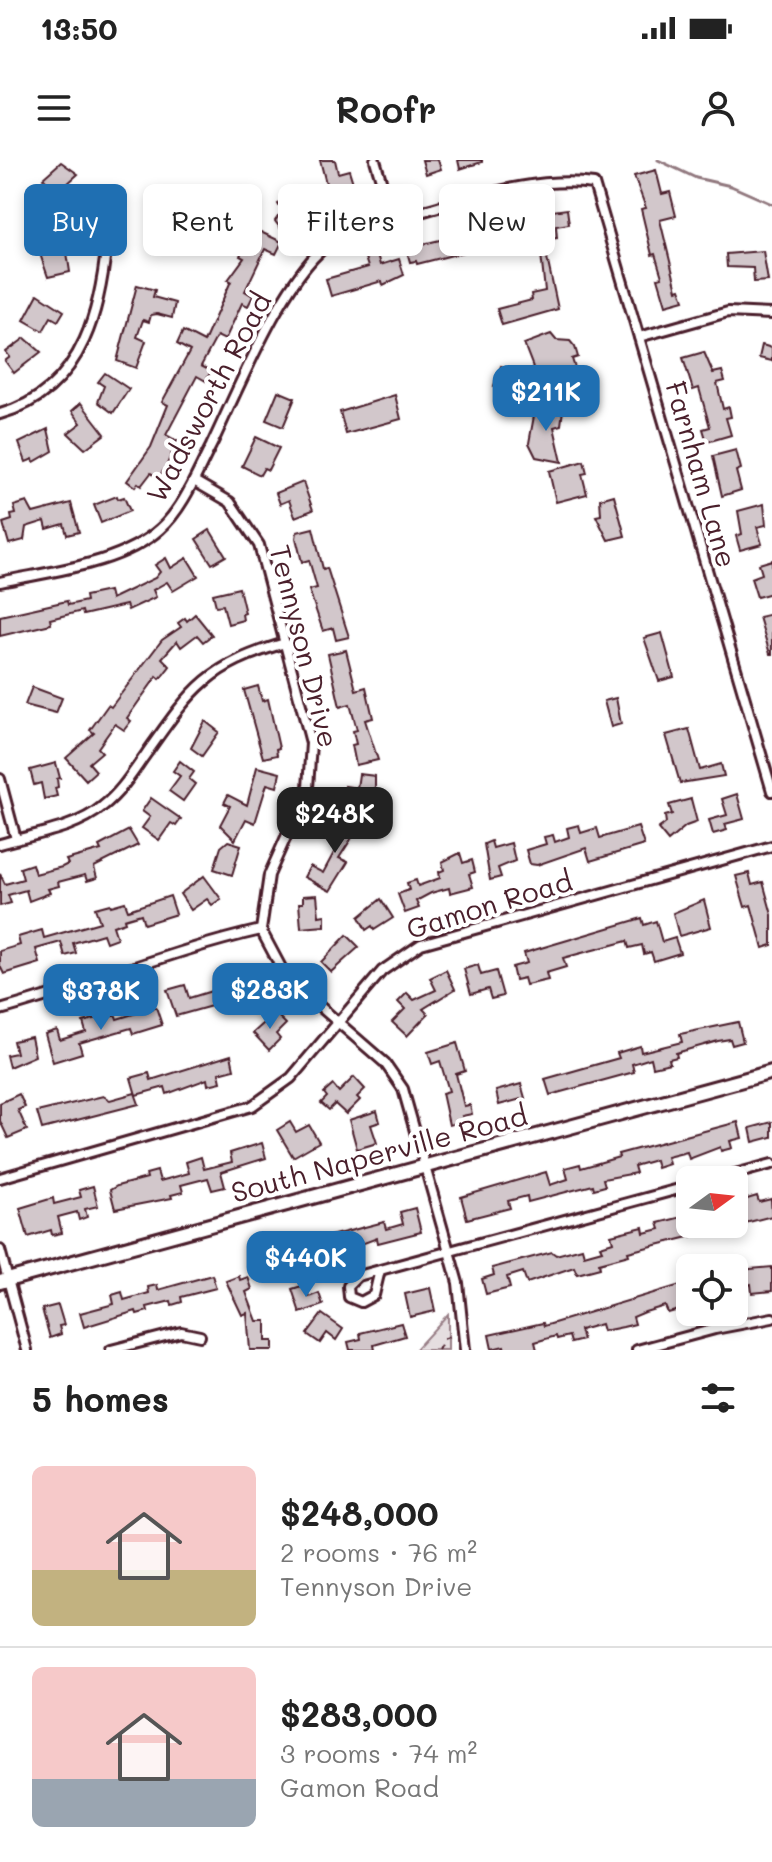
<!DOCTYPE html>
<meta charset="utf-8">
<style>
:root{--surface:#fff;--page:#f2f2f2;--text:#222;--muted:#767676;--line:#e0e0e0;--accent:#1f6fb2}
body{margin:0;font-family:Mali,sans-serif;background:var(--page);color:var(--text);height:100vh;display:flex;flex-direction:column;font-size:30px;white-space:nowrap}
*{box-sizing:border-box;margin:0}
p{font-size:26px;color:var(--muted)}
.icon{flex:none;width:44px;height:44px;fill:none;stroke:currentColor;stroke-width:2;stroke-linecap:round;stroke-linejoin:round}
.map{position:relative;height:1190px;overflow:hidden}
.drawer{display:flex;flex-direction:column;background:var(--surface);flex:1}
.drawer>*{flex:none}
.banner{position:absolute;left:24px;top:24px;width:724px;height:72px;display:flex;gap:16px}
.needle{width:52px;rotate:75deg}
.buttons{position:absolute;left:676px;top:1006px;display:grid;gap:16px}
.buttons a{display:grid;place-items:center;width:72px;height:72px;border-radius:12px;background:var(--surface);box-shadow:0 4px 12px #0003;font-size:40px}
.price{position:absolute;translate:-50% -68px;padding:0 18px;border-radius:16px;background:var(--accent);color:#fff;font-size:26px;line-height:52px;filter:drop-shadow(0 2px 4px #0008)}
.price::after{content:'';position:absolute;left:50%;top:48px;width:24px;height:18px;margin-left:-12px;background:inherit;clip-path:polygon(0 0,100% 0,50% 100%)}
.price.on{background:#222;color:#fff}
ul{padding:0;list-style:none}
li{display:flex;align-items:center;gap:24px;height:200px;padding:0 32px}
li+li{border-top:2px solid var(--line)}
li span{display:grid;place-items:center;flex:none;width:224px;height:160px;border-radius:12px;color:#555}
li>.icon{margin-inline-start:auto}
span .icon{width:96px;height:96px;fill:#fffc;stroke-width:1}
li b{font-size:34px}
h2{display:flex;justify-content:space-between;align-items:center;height:96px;padding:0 32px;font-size:34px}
.chip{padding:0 28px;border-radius:12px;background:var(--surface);box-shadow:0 4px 12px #0003;font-size:28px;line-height:72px}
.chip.on{background:var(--accent);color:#fff}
.status{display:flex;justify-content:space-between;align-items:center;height:56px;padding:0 40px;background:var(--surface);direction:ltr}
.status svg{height:22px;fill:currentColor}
header{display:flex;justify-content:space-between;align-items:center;height:104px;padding:0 32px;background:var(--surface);font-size:36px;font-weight:600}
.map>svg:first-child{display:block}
</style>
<div class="status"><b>13:50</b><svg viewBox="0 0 49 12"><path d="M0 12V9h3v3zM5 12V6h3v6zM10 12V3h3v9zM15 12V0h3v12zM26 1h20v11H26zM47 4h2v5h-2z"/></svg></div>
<header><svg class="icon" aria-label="menu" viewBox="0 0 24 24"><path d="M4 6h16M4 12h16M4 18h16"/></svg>Roofr<svg class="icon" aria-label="person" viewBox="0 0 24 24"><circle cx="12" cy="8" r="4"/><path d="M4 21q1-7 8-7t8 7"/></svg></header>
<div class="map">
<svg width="772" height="1190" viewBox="0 0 772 1190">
<rect width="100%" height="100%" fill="#fff"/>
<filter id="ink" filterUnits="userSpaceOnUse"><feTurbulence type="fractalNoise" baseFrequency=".0125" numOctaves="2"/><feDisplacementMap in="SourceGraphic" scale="16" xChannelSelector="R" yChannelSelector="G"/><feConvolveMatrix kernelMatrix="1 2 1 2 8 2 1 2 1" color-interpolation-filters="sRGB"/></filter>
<g filter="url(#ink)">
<path fill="#e5dee0" stroke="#987e86" stroke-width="2" d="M448 1154V1190H415Z"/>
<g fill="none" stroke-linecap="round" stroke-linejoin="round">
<path stroke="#91787e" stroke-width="3" d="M658 0 696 18 731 26 772 44"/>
</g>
<g fill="#d2c7cb" stroke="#4a1f2b" stroke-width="2">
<path d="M320 0H335L338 13 349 10 358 39 344 43 342 35 330 39Z"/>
<path d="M422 0H438L441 9 426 14Z"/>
<path d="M458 0H482V2L460 9Z"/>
<path d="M61 2 78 14 67 24 78 36 68 45 43 18Z"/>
<path d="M656 10 662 34 670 32 676 56 660 60 677 130 680 129 684 140 666 145 658 118 662 117 655 94 652 95 641 49 646 48 634 16Z"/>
<path d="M294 33 311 59 286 76 275 61 282 51 278 44Z"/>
<path d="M567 49 569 64 556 66 557 78 539 80 536 53Z"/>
<path d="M498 61 501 72 520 66 524 81 504 91 503 87 494 90 492 85 417 104 416 101 410 102 406 88 461 75 460 72Z"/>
<path d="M252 68 282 82 276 94 265 89 245 131 253 136 248 146 242 143 225 180 217 176 201 206 211 211 206 221 197 216 166 275 177 281 166 307 158 318 151 313 141 326 138 323 135 327 127 321 151 287 168 245 162 242 190 191 177 184 183 171 204 182 231 121 228 120 244 98 240 96Z"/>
<path d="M64 73 70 112 48 117 39 91H43L42 85 49 83 47 78Z"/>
<path d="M763 91 768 121 754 122 753 108 727 107 726 94Z"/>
<path d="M546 93 558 149 502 165 497 149 532 140 531 134 545 131 541 94Z"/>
<path d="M377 94 380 105 399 99 404 115 383 125 382 121 331 136 326 119 368 107 365 98Z"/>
<path d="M137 125 155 130 153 137 175 143 172 158 157 154 151 155 149 162 143 160 137 177 146 181 136 208 117 201Z"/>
<path d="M38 134 64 151 58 161 51 157 43 171 24 160Z"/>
<path d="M551 174 556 180 570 181 575 187 578 197 572 199 576 211 536 226 531 211 534 210 524 184Z"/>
<path d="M25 178 41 192 14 213 5 201 10 197 6 192Z"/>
<path d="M762 185 772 188V201L759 198Z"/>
<path d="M704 192 713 213 722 211 725 221 717 223 723 249 729 247 731 257 726 258 731 275 707 282 703 269 710 267 699 228 693 230 683 198Z"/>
<path d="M501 206 530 216 517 221 514 229 494 226Z"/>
<path d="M105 213 129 229 113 253 98 242 104 226 98 222Z"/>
<path d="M278 231 295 238 283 267 266 260Z"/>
<path d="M395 235 401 259 346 274 340 252Z"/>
<path d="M81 243 105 274 85 289 68 273 81 263 72 251Z"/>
<path d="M536 245 563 250 561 265 554 267 562 302 536 297 529 283Z"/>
<path d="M48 269 53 291 34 302 33 299 26 302 19 283Z"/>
<path d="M256 277 279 288 268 310 264 308 260 315 242 306Z"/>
<path d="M736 290 741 309 736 311 741 330 722 336 713 296Z"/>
<path d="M584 301 587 313 582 314 587 334 556 342 549 311Z"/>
<path d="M303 322 313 350 295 357 289 340 280 344 276 333Z"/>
<path d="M614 335 625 376 608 380 596 356 601 355 600 339Z"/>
<path d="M117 336 118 339 124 337 130 351 101 363 94 345Z"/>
<path d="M27 342 33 353 71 343 79 372 67 375 64 364 47 369 45 361 26 367 24 380 9 384 3 363 12 360 11 355 16 354 14 346Z"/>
<path d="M764 344 766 365 757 367 762 384 740 390 736 376 742 374 738 351Z"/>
<path d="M313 368 323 409 327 408 349 477 336 480 333 468 323 471 309 430 317 428 309 400 302 402 296 378 297 372Z"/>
<path d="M210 370 226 396 212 404 196 379Z"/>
<path d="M166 398 171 408 187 398 198 416 173 431 167 422 153 430 156 437 128 450 126 445 83 455 82 451 50 459 51 464 0 476V456L67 441 68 445 86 441 85 436 109 431 111 439 155 418 160 412 155 405Z"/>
<path d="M772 400V433L757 437 751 418 762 414 759 404Z"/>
<path d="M239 428 245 453 242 454 243 460 228 464 223 445 216 446 213 434Z"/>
<path d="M195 454 212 475 203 482 197 475 181 487 177 481 162 498 170 506 160 519 157 516 127 558 131 561 124 570 115 564 98 588 102 592 89 603 96 611 86 620 66 598 94 573 90 570 108 545 111 547 162 480 181 467 178 463 185 458 187 461Z"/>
<path d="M772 454V494H770L759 457Z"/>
<path d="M662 473 674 517 659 521 644 478Z"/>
<path d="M346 490 356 530 366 527 373 558 365 560 378 600 356 605 352 585 356 584 353 571 357 570 350 544 340 547 328 494Z"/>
<path d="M258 526 262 541 268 539 279 588 276 589 277 595 263 598 244 530Z"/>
<path d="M32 527 62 538 56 553 25 545Z"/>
<path d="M616 538 621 564 611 567 604 541Z"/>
<path d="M205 561 219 572 202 596 191 588Z"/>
<path d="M689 569 700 610 721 604 724 616 680 623 666 575Z"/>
<path d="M180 601 194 612 189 619 195 624 183 641 169 631 180 616 173 611Z"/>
<path d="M56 603 60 618 57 619 58 627 55 628 57 636 44 639 41 623 34 625 30 610Z"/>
<path d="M257 607 280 613 277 627 267 624 255 663 246 659 235 680 220 665 230 646 224 643 228 635 247 645Z"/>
<path d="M359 614 375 616V643L369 642 368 646 343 643 345 626 357 628Z"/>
<path d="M737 634 744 659 725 664 727 670 713 674 709 660 727 655 722 639Z"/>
<path d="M151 638 181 659 176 666 171 663 159 680 142 668 150 657 142 651Z"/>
<path d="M691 639 697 662 686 666 668 681 658 669 666 663 665 656 672 654 669 645Z"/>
<path d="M344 655 360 665 339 698 348 702 330 731 304 717 310 706 323 713 337 687 327 681Z"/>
<path d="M579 665 581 673 597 668 600 678 638 667 644 685 590 701 586 688 537 705 530 704 526 690 546 684 544 677 553 675 555 682 569 677 567 668Z"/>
<path d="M129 670 138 685 94 707 97 718 87 721 85 715 58 722 59 726 48 729 50 733 29 741 26 730 8 735 11 743 0 746V714L5 724 23 719 20 708 32 704 35 714 62 707 68 704 66 700 101 690 99 686Z"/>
<path d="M228 681 241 685 232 715 214 709 221 687Z"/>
<path d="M491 681 493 688 511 683 515 701 498 708 501 717 490 720 484 684Z"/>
<path d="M460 693 463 703 472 700 475 712 469 714 473 727 450 733 449 728 431 733 416 741 419 748 405 753 398 734 409 730 407 723 416 720 418 726 440 718 439 712 444 710 442 702Z"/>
<path d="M749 713 752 725 763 722 772 755V785L763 788 751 745 745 747 736 716Z"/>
<path d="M204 716 221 739 212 745 207 739 191 750 180 734Z"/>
<path d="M317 735 319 756 325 755V766L301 768 299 743H303V736Z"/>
<path d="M170 736 176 754 144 764 141 754 124 759 125 762 113 766 117 778 106 782 103 774 73 783 76 793 65 796 61 782 36 789 40 803 4 814 0 806V791L20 785 18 777 42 770 44 778 100 762 95 748 110 744 111 746 125 742 128 750Z"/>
<path d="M381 739 393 758 374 770 372 766 366 770 359 757Z"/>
<path d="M704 740 711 767 679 776 673 753Z"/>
<path d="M642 758 644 765 656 761 662 782 675 778 680 793 654 801 651 792 644 794 642 785 629 788 627 781 563 798 566 807 546 813 548 820 526 825 524 818 515 820 512 807 527 803 524 793Z"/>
<path d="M347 775 359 787 331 812 321 802Z"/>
<path d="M478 805 481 815 496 811 503 836 491 839 488 829 471 834 464 809Z"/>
<path d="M446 810 455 829 423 849 428 854 407 876 392 862 405 849 398 842 407 833 414 840 436 830 430 818Z"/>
<path d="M226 812 229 823 249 817 254 834 176 856 167 830 185 825 189 838 218 829 214 815Z"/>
<path d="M156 847 162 865 133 874 131 868 79 883 82 893 53 902 45 874 57 870 60 880 86 872 83 862 105 856H116L117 859Z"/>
<path d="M275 853 286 864 276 874 280 879 269 890 253 873Z"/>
<path d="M738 862 743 882 732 885 730 879 718 881 676 893 677 897 669 899 670 903 653 907 651 898 632 904 634 912 550 935 545 919 619 898 617 893 640 886 641 892 682 882 680 874Z"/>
<path d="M31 877 35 896 9 907 6 895 16 893 13 881Z"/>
<path d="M457 883 465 911 456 914 464 946 470 945 472 954 462 956 464 961 449 965 442 933 449 931 440 901 432 904 428 892Z"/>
<path d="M231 895 234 909 219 913 221 922 208 925 207 919 167 934 165 927 136 935 131 918 149 913 151 920Z"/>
<path d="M354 917 365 929 357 937 360 940 346 954 335 944 329 950 321 943 327 937 324 933 333 925 339 932Z"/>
<path d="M521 924 525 938 499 945 496 931Z"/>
<path d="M135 933 139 944 42 969 37 952 103 936 110 940Z"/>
<path d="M19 934 25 947 18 950 27 970 8 978 0 961V943Z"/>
<path d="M377 951 380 962 371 965 377 983 357 989 349 960Z"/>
<path d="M290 962 296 972 309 965 319 982 293 997 277 970Z"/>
<path d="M738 962 742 978 730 981 732 988 721 991 720 987 689 999 687 992 667 997 669 1004 657 1008 655 1000 634 1006 636 1013 603 1019 605 1026 594 1029 593 1025 528 1042 527 1036 508 1041 510 1048 467 1059 461 1037 546 1012 550 1025 568 1019 565 1008 580 1004 581 1008 619 997 618 994Z"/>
<path d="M772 962V977L753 982 750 968Z"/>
<path d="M262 983 266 998 221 1012 225 1027 212 1030 208 1018 181 1025 183 1032 171 1035 172 1038 115 1049 110 1030 117 1026 147 1018 146 1014 157 1011 160 1021 189 1013 186 1002 201 997 204 1009 232 1002 230 993Z"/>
<path d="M93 1026 98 1046 85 1049 87 1057 79 1060 77 1052 58 1057 62 1073 52 1075 51 1070 28 1077 20 1048 53 1038 54 1044 81 1037 79 1030Z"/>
<path d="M757 1036 759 1042 771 1039 772 1056 734 1066V1043Z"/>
<path d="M415 1048 421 1072 378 1083 377 1078 343 1091 340 1080 334 1090 330 1076 384 1062 386 1069 403 1064 400 1052Z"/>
<path d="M690 1055V1064L734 1066 628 1092 629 1095 599 1103 600 1108 577 1114 574 1107 527 1123 523 1112 507 1117 510 1128 486 1134 482 1119 494 1115 492 1108 552 1092 556 1095 582 1088 584 1095 602 1090 600 1086 613 1082 611 1075 643 1067 644 1073 660 1069 658 1063Z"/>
<path d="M315 1087 331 1096 319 1118 299 1107Z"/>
<path d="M772 1107V1131L752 1133 751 1124 734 1129V1115L750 1109Z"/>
<path d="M212 1115 216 1128 181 1137 182 1142 172 1145 171 1141 147 1147 148 1151 137 1154 136 1151 84 1167 80 1153 114 1144 112 1135 122 1132 124 1140 149 1133 148 1127 157 1125 158 1130Z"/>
<path d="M239 1116 240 1120 248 1117 252 1129 246 1132 257 1161H266V1181H273V1190H250L247 1153 242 1155 226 1121Z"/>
<path d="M690 1122V1147L668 1153 665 1146 645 1152 633 1157 635 1164 623 1167 603 1171 601 1164 580 1170 583 1180 571 1183 569 1176 557 1179 556 1176 535 1182 537 1190H505L504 1186 492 1189 489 1175 543 1163 544 1166Z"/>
<path d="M305 1125 309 1137 319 1133 323 1145 300 1153 292 1129Z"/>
<path d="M430 1128 435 1151 410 1157 405 1134Z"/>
<path d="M58 1145 64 1165 59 1166 61 1174 50 1178 42 1149Z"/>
<path d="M322 1154 343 1169 336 1180 327 1173 320 1183 307 1174Z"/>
<path d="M401 1163 405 1176 374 1185 375 1190H350L348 1182 361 1179 360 1173Z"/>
</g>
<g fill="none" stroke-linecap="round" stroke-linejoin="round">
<g stroke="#4a1f2b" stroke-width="14">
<g id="minor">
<path d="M375 0 393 60"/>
<path d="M639 177 728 152 772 154"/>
<path d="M0 254C86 230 103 143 108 66"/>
<path d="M194 321 230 342 259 385 311 583 308 628 269 715 261 770 286 817 385 903 403 929 458 1123 465 1190"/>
<path d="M0 422C51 411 120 405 160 369 183 349 197 313 211 286 236 235 287 106 334 81 365 64 405 57 438 47 489 33 541 17 594 24L772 631"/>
<path d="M0 619 16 679"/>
<path d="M0 684C34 674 76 669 103 646 121 632 133 612 146 594 192 529 206 506 285 483"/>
<path d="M0 850C88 826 172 790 261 770"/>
<path d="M0 1018 252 946 291 918 382 811 421 784 772 686"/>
<path d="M713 1020 772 1004"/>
<path d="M0 1090 27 1190"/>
<path d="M380 1110 374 1135 361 1142 349 1137 348 1126 358 1116 690 1026"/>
<path d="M111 1190 181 1172 200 1176"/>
<path d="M637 1190 715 1169 772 1158"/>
</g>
</g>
<g stroke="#4a1f2b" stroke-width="18">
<path id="secondary" d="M0 1122 772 912"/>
</g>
<path stroke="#4a1f2b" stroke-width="2" stroke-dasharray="6 6" stroke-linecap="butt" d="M438 1190 444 1179 453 1174"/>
<use href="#minor" stroke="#fff" stroke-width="8"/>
<use href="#secondary" stroke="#fff" stroke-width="12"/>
</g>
</g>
<g text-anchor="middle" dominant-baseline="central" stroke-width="8" stroke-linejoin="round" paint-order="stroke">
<g font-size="28" fill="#4a1f2b" stroke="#fff">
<text transform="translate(208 237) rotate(-62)">Wadsworth Road</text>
<text transform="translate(702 314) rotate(74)">Farnham Lane</text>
<text transform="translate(305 486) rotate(76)">Tennyson Drive</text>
<text transform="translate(489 744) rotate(-17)">Gamon Road</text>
<text transform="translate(379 993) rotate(-15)">South Naperville Road</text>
</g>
</g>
</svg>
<div class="buttons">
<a><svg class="needle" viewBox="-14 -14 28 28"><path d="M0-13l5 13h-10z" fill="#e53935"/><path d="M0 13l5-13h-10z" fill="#767676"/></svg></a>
<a><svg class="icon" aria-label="locate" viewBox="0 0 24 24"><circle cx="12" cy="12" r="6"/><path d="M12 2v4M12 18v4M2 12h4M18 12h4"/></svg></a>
</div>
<b class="price" style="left:546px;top:273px">$211K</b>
<b class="price on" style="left:335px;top:695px">$248K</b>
<b class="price" style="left:270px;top:871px">$283K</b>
<b class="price" style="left:101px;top:872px">$378K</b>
<b class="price" style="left:306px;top:1139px">$440K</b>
<div class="banner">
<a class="chip on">Buy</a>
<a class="chip">Rent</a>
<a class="chip">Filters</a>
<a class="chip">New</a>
</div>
</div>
<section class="drawer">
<h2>5 homes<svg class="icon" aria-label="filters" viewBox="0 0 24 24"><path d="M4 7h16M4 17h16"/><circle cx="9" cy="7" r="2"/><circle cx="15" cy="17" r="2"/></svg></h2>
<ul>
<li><span style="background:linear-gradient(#f6c9c9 65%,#c2b280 0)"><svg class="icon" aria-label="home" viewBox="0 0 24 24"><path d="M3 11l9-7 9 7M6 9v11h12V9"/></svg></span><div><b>$248,000</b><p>2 rooms · 76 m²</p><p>Tennyson Drive</p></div></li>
<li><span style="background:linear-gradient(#f6c9c9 70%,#9aa5b1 0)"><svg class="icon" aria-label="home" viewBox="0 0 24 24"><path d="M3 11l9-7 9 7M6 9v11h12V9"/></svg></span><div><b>$283,000</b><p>3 rooms · 74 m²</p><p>Gamon Road</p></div></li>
</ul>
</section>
